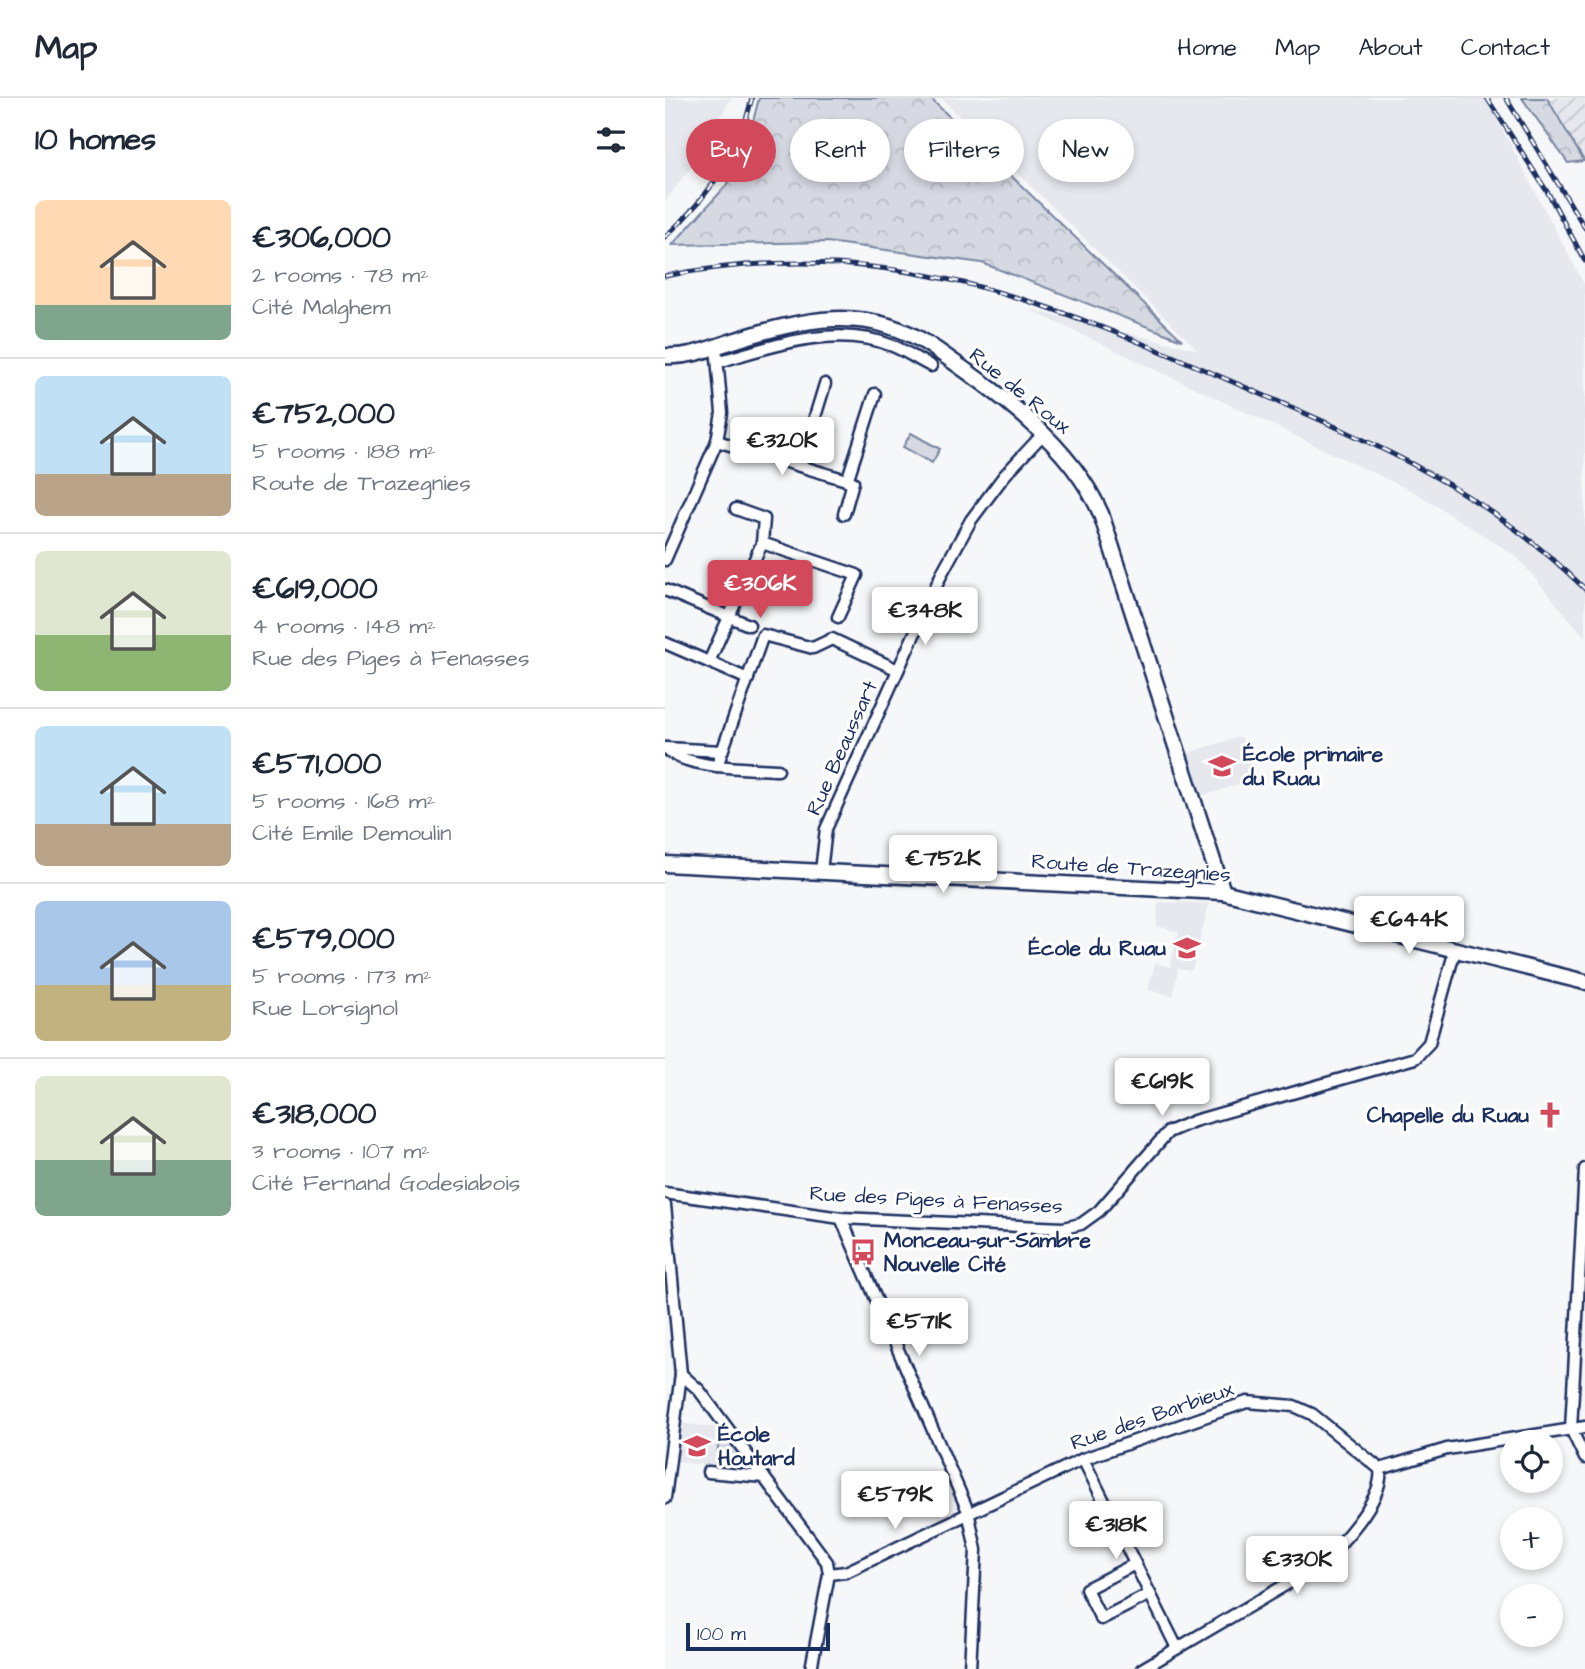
<!DOCTYPE html>
<meta charset="utf-8">
<style>
:root{--surface:#fff;--page:#f6f6f7;--text:#1f2937;--muted:#747a83;--line:#e0e1e3;--accent:#d1495b}
body{margin:0;font-family:"Architects Daughter",sans-serif;background:var(--page);color:var(--text);height:100vh;display:flex;flex-direction:column;font-size:26px;white-space:nowrap}
*{box-sizing:border-box;margin:0}
p{font-size:23px;color:var(--muted)}
.icon{flex:none;width:38px;height:38px;fill:none;stroke:currentColor;stroke-width:2;stroke-linecap:round;stroke-linejoin:round}
.map{position:relative;flex:1;overflow:hidden}
.details{display:flex;flex-direction:column;background:var(--surface);width:665px}
.details>*{flex:none}
.banner{position:absolute;left:21px;top:21px;width:665px;height:63px;display:flex;gap:14px}
.fabs{position:absolute;left:835px;top:1332px;display:grid;gap:14px}
.fabs a{display:grid;place-items:center;width:63px;height:63px;border-radius:50%;background:var(--surface);box-shadow:0 4px 10px #0003;font-size:35px}
.scale{position:absolute;left:21px;bottom:18px;width:144px;box-sizing:border-box;padding-left:7px;border:4px solid #1b2f5e;border-top:0;font-size:19px;line-height:24px;white-space:nowrap;color:#1b2f5e;-webkit-text-stroke:5px #fff;paint-order:stroke}
.price{position:absolute;translate:-50% -60px;padding:0 16px;border-radius:7px;background:#fff;color:#222;font-size:23px;line-height:46px;filter:drop-shadow(0 2px 4px #0008)}
.price::after{content:'';position:absolute;left:50%;top:42px;width:21px;height:16px;margin-left:-10px;background:inherit;clip-path:polygon(0 0,100% 0,50% 100%)}
.price.active{background:var(--accent);color:#fff}
ul{padding:0;list-style:none}
li{display:flex;align-items:center;gap:21px;height:175px;padding:0 35px}
li+li{border-top:2px solid var(--line)}
li span{display:grid;place-items:center;flex:none;width:196px;height:140px;border-radius:10px;color:#555}
li>.icon{margin-inline-start:auto}
span .icon{width:84px;height:84px;fill:#fffc;stroke-width:1}
li b{font-size:30px}
h2{display:flex;justify-content:space-between;align-items:center;height:84px;padding:0 35px;font-size:30px}
.chip{padding:0 24px;border-radius:32px;background:var(--surface);box-shadow:0 4px 10px #0003;font-size:24px;line-height:63px}
.chip.active{background:var(--accent);color:#fff}
header{display:flex;align-items:center;gap:42px;box-sizing:border-box;height:98px;padding:0 35px;background:var(--surface);border-bottom:2px solid var(--line)}
header strong{font-size:33px}
nav{display:flex;gap:38px;margin-inline-start:auto;font-size:24px}
main{display:flex;flex:1;min-height:0}
.map>svg:first-child{display:block}
</style>
<header>
<strong>Map</strong>
<nav><a>Home</a><a>Map</a><a>About</a><a>Contact</a></nav>
</header>
<main>
<section class="details">
<h2>10 homes<svg class="icon" aria-label="filters" viewBox="0 0 24 24"><path d="M4 7h16M4 17h16"/><circle cx="9" cy="7" r="2"/><circle cx="15" cy="17" r="2"/></svg></h2>
<ul>
<li><span style="background:linear-gradient(#ffd9b3 75%,#7fa58c 0)"><svg class="icon" aria-label="home" viewBox="0 0 24 24"><path d="M3 11l9-7 9 7M6 9v11h12V9"/></svg></span><div><b>€306,000</b><p>2 rooms · 78 m²</p><p>Cité Malghem</p></div></li>
<li><span style="background:linear-gradient(#bfe0f5 70%,#b9a48a 0)"><svg class="icon" aria-label="home" viewBox="0 0 24 24"><path d="M3 11l9-7 9 7M6 9v11h12V9"/></svg></span><div><b>€752,000</b><p>5 rooms · 188 m²</p><p>Route de Trazegnies</p></div></li>
<li><span style="background:linear-gradient(#dfe7d0 60%,#8fb573 0)"><svg class="icon" aria-label="home" viewBox="0 0 24 24"><path d="M3 11l9-7 9 7M6 9v11h12V9"/></svg></span><div><b>€619,000</b><p>4 rooms · 148 m²</p><p>Rue des Piges à Fenasses</p></div></li>
<li><span style="background:linear-gradient(#bfe0f5 70%,#b9a48a 0)"><svg class="icon" aria-label="home" viewBox="0 0 24 24"><path d="M3 11l9-7 9 7M6 9v11h12V9"/></svg></span><div><b>€571,000</b><p>5 rooms · 168 m²</p><p>Cité Emile Demoulin</p></div></li>
<li><span style="background:linear-gradient(#a9c7e8 60%,#c2b280 0)"><svg class="icon" aria-label="home" viewBox="0 0 24 24"><path d="M3 11l9-7 9 7M6 9v11h12V9"/></svg></span><div><b>€579,000</b><p>5 rooms · 173 m²</p><p>Rue Lorsignol</p></div></li>
<li><span style="background:linear-gradient(#dfe7d0 60%,#7fa58c 0)"><svg class="icon" aria-label="home" viewBox="0 0 24 24"><path d="M3 11l9-7 9 7M6 9v11h12V9"/></svg></span><div><b>€318,000</b><p>3 rooms · 107 m²</p><p>Cité Fernand Godesiabois</p></div></li>
</ul>
</section>
<div class="map">
<svg width="920" height="1571" viewBox="0 0 920 1571">
<defs>
<pattern id="industrial-furrows" width="10" height="10" patternUnits="userSpaceOnUse" patternTransform="scale(1.75)"><rect width="10" height="10" fill="#e6e8ee"/><path d="M-1 1l2-2M0 10L10 0M9 11l2-2" fill="none" stroke="#c5c7ce"/></pattern>
<pattern id="forest-crowns" width="20" height="18" patternUnits="userSpaceOnUse" patternTransform="scale(1.75)"><rect width="20" height="18" fill="#d6d9e2"/><path d="M2 6a3 3 0 1 1 6 0M12 15a3 3 0 1 1 6 0" fill="none" stroke="#b7bbc4"/></pattern>
</defs>
<rect width="100%" height="100%" fill="#f6f7f9"/>
<filter id="ink" filterUnits="userSpaceOnUse"><feTurbulence type="fractalNoise" baseFrequency=".0143" numOctaves="2"/><feDisplacementMap in="SourceGraphic" scale="14" xChannelSelector="R" yChannelSelector="G"/><feConvolveMatrix kernelMatrix="1 2 1 2 8 2 1 2 1" color-interpolation-filters="sRGB"/></filter>
<g filter="url(#ink)">
<g fill="#e6e8ee">
<path d="M0 0H66L33 59 0 104Z"/>
<path d="M276 0H821L920 188V539L851 458 751 395 363 211 533 252Z"/>
<path d="M576 638 591 681 537 698 523 655Z"/>
<path d="M493 804 544 805 527 873 513 871 508 898 483 892 490 865 505 869 514 834 492 828Z"/>
<path d="M13 1325 55 1330 51 1369 10 1363Z"/>
</g>
<path fill="url(#industrial-furrows)" d="M882 0H920V66L917 60Z"/>
<g fill="#d6d9e2" stroke="#7884a0" stroke-width="2">
<path d="M246 335 275 351 267 365 238 349Z"/>
<path d="M55 1332 88 1374 51 1369Z"/>
</g>
<g fill="url(#forest-crowns)" stroke="#7884a0" stroke-width="2">
<path d="M94 0H265L517 242 317 165 162 144 7 147 61 88 83 43Z"/>
<path d="M857 0H882L919 63 903 65Z"/>
</g>
<g fill="none" stroke-linecap="round" stroke-linejoin="round">
<g stroke="#1b2f5e" stroke-width="15">
<g id="street">
<path d="M53 264C108 248 170 225 228 248 241 253 253 262 266 268"/>
<path d="M52 343 188 384 179 416"/>
<path d="M135 368 160 286"/>
<path d="M182 383 210 296"/>
<path d="M71 411 99 421 97 445"/>
<path d="M0 462 52 343 57 315 51 249"/>
<path d="M0 492 84 527"/>
<path d="M0 545 83 581"/>
<path d="M44 564 97 445 192 477 173 519"/>
<path d="M0 650 57 653"/>
<path d="M1 650C18 671 86 670 113 672"/>
<path d="M52 668 98 537 148 550 167 541 233 572"/>
<path d="M156 773 161 731 278 473 306 422 339 378 379 335"/>
<path d="M920 1071 906 1331 920 1360"/>
<path d="M0 1095 176 1120 398 1130 416 1126 434 1113 503 1034 529 1023 750 960 764 945 790 852"/>
<path d="M0 1107 16 1276 0 1400"/>
<path d="M176 1120 303 1413 311 1452 305 1571"/>
<path d="M16 1276 34 1292 162 1464 164 1476 146 1571"/>
<path d="M418 1361 512 1550"/>
<path d="M43 1374 99 1379"/>
<path d="M470 1466 421 1491 436 1521 485 1496"/>
<path d="M164 1476 181 1474 418 1361 582 1304 629 1308 647 1316 715 1371 782 1351 920 1329"/>
<path d="M477 1571 651 1469C674 1449 720 1401 715 1371"/>
</g>
</g>
<g stroke="#1b2f5e" stroke-width="19">
<g id="secondary">
<path d="M0 258C24 260 46 250 68 243 137 221 201 205 266 248 329 292 405 344 436 416L558 794"/>
<path d="M0 766 558 794 920 884"/>
</g>
</g>
<use href="#street" stroke="#fff" stroke-width="10"/>
<use href="#secondary" stroke="#fff" stroke-width="14"/>
<g stroke="#1b2f5e" stroke-width="5">
<g id="rail">
<path d="M822 0 883 95 920 163"/>
<path d="M841 0 920 130"/>
<path d="M0 139C42 101 74 56 87 0"/>
<path d="M0 178C230 135 386 205 591 294 716 348 821 393 920 491"/>
</g>
</g>
<use href="#rail" stroke="#fff" stroke-width="2.5" stroke-dasharray="8" stroke-linecap="butt"/>
</g>
</g>
<defs>
<g id="school-bare" transform="scale(2.1)"><path d="M0-5L7-2L0 1L-7-2ZM-4 1L0 2.5L4 1V4Q0 6-4 4Z" fill="#d1495b" stroke="#fff" stroke-width="2.5" paint-order="stroke"/></g>
<g id="church-bare" transform="scale(2.1)"><path d="M-1.2-6h2.4v3.5h3.3v2.4h-3.3V6h-2.4V-.1h-3.3v-2.4h3.3Z" fill="#d1495b" stroke="#fff" stroke-width="2.5" paint-order="stroke"/></g>
<g id="bus-bare" transform="scale(2.1)"><path d="M-5-6H5V4H4V6H2V4H-2V6H-4V4H-5ZM-3.5-4V0h7V-4ZM-3.5 1.2v1.5H-2V1.2ZM2 1.2v1.5H3.5V1.2Z" fill="#d1495b" stroke="#fff" stroke-width="2.5" paint-order="stroke"/></g>
</defs>
<g fill-rule="evenodd">
<use href="#school-bare" x="557" y="668"/>
<use href="#school-bare" x="522" y="850"/>
<use href="#church-bare" x="885" y="1017"/>
<use href="#bus-bare" x="198" y="1154"/>
<use href="#school-bare" x="32" y="1348"/>
</g>
<g text-anchor="middle" dominant-baseline="central" stroke-width="6" stroke-linejoin="round" paint-order="stroke">
<g font-size="21" fill="#1b2f5e" stroke="#fff">
<text transform="translate(355 293) rotate(39)">Rue de Roux</text>
<text transform="translate(177 650) rotate(-66)">Rue Beaussart</text>
<text transform="translate(466 770) rotate(4)">Route de Trazegnies</text>
<text transform="translate(271 1102) rotate(3)">Rue des Piges à Fenasses</text>
<text transform="translate(487 1318) rotate(-19)">Rue des Barbieux</text>
</g>
<g font-size="21" font-weight="bold" fill="#1b2f5e" stroke="#fff" text-anchor="start">
<text x="578" y="656">École primaire<tspan x="578" dy="24">du Ruau</tspan></text>
<text x="501" y="850" text-anchor="end">École du Ruau</text>
<text x="864" y="1017" text-anchor="end">Chapelle du Ruau</text>
<text x="219" y="1142">Monceau-sur-Sambre<tspan x="219" dy="24">Nouvelle Cité</tspan></text>
<text x="53" y="1336">École<tspan x="53" dy="24">Houtard</tspan></text>
</g>
</g>
</svg>
<div class="fabs">
<a><svg class="icon" aria-label="locate" viewBox="0 0 24 24"><circle cx="12" cy="12" r="6"/><path d="M12 2v4M12 18v4M2 12h4M18 12h4"/></svg></a>
<a>+</a>
<a>−</a>
</div>
<div class="scale">100 m</div>
<b class="price" style="left:117px;top:379px">€320K</b>
<b class="price active" style="left:95px;top:522px">€306K</b>
<b class="price" style="left:260px;top:549px">€348K</b>
<b class="price" style="left:278px;top:797px">€752K</b>
<b class="price" style="left:744px;top:858px">€644K</b>
<b class="price" style="left:497px;top:1020px">€619K</b>
<b class="price" style="left:254px;top:1260px">€571K</b>
<b class="price" style="left:230px;top:1433px">€579K</b>
<b class="price" style="left:451px;top:1463px">€318K</b>
<b class="price" style="left:632px;top:1498px">€330K</b>
<div class="banner">
<a class="chip active">Buy</a>
<a class="chip">Rent</a>
<a class="chip">Filters</a>
<a class="chip">New</a>
</div>
</div>
</main>
